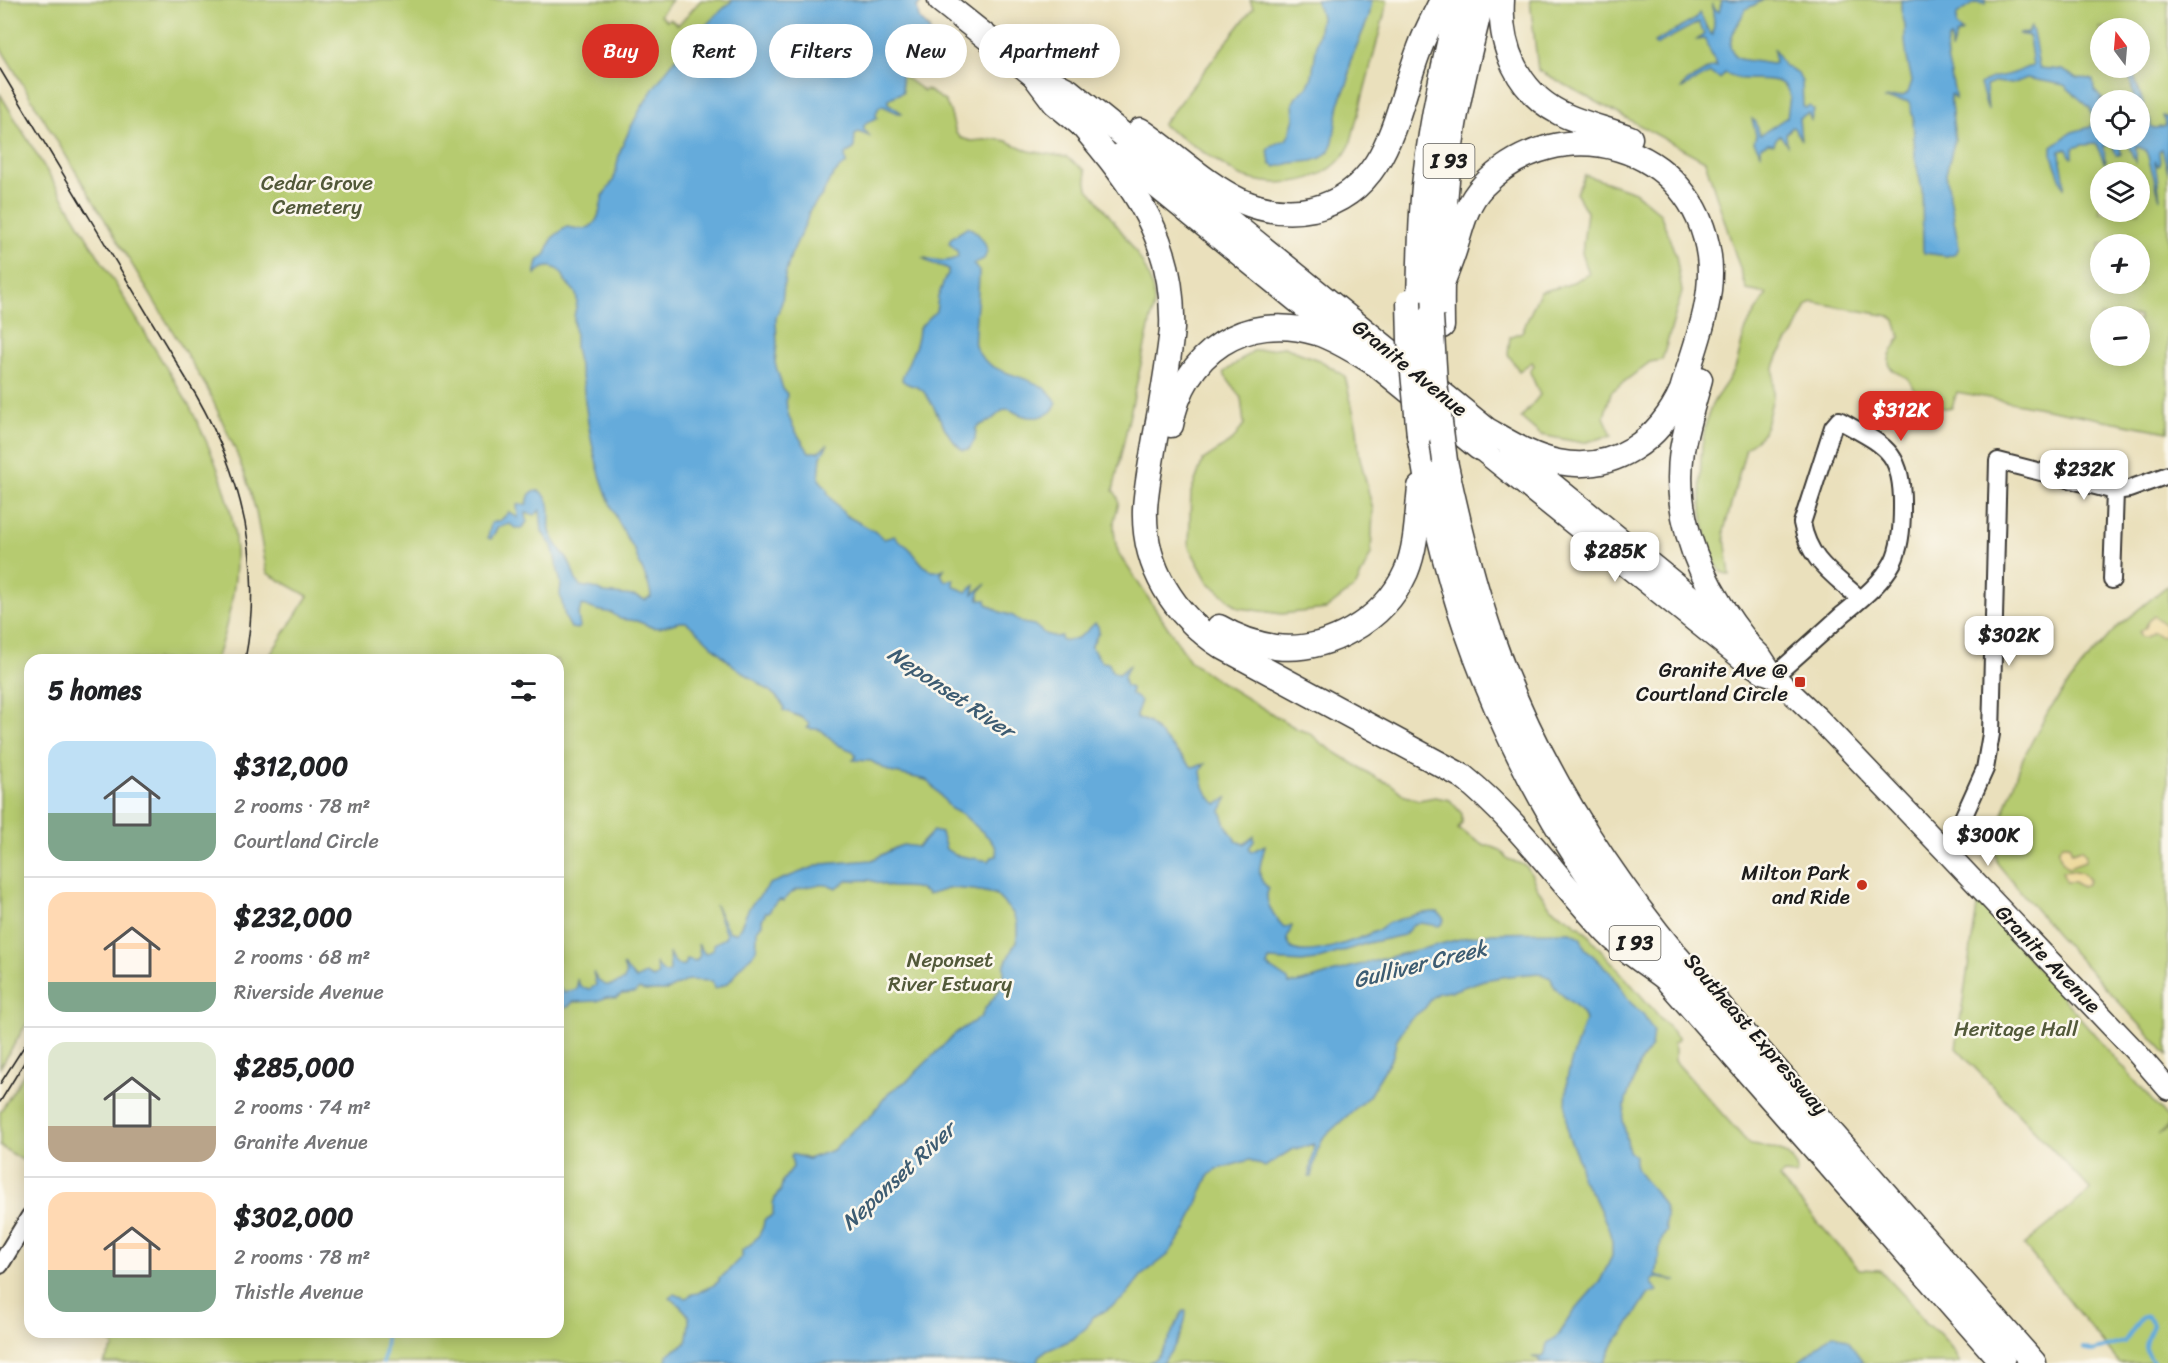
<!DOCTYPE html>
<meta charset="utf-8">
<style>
:root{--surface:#fff;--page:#f2f2f2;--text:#202124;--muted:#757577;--line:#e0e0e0;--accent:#d93025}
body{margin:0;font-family:Sriracha,sans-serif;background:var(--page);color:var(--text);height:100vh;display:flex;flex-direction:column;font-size:22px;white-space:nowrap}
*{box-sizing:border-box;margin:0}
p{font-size:20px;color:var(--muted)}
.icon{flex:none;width:33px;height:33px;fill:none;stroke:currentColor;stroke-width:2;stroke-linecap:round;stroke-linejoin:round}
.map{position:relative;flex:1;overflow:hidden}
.drawer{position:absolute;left:24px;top:654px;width:540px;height:684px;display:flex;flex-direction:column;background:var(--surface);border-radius:18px;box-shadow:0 3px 15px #0003}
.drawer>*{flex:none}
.banner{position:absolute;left:582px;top:24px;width:570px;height:54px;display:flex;gap:12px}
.needle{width:39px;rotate:344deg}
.controls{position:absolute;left:2090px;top:18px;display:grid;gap:12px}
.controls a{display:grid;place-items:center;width:60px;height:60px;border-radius:50%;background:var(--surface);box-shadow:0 3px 15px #0003;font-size:30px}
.price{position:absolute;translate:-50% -51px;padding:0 14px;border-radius:12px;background:#fff;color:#222;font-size:20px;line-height:39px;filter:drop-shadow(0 2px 3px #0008)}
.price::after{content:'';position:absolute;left:50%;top:36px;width:18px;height:14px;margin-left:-9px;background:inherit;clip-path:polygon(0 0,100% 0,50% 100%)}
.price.current{background:var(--accent);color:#fff}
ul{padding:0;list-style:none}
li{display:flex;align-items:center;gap:18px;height:150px;padding:0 24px}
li+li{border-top:2px solid var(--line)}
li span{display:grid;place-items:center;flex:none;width:168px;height:120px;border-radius:18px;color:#555}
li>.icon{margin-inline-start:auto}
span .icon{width:72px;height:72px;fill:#fffc;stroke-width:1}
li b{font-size:26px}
h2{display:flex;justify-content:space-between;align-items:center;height:72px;padding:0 24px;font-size:26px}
.chip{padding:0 21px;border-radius:27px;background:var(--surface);box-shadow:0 3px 15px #0003;font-size:21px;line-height:54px}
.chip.current{background:var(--accent);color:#fff}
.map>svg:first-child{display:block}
</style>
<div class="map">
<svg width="2168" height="1363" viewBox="0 0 2168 1363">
<rect width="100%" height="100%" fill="#fbf7ec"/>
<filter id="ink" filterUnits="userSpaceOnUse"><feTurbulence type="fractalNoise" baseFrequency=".0167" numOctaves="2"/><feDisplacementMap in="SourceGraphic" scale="12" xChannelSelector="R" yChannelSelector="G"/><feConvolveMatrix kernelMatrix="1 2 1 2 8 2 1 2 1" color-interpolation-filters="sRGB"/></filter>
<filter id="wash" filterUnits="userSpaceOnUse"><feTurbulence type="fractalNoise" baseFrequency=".008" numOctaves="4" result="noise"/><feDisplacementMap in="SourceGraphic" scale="24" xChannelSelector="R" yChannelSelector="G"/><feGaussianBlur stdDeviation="1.35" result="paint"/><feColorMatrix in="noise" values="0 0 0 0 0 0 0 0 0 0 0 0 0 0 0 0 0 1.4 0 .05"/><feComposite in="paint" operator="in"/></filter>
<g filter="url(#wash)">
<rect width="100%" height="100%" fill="#eae0bc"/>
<g fill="#b6cb6f" stroke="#697446" stroke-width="1.5" fill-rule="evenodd">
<path d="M0 0H672L660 15 667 21 670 19 678 25 701 0H922L917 7 918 18 929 28 930 35 902 75 924 91 926 89 945 101 950 111 956 133 961 138 971 141 996 139 1007 141 1029 151 1066 157 1085 170 1088 189 1096 198C1118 228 1155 267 1154 305L1113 491C1125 501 1114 511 1114 524 1114 534 1115 544 1119 554L1190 661 1212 677 1297 729 1310 733 1322 744 1378 779 1391 784 1405 796 1419 800 1435 797 1450 800 1462 814V823L1458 829 1485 846H1490L1500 850 1508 859 1526 866 1531 873 1536 886 1551 908 1573 921 1577 926H1580L1679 1039 1673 1044 1675 1049V1061L1750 1145C1767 1147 1795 1149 1797 1172L1795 1175 1784 1174 1779 1178 1859 1269 1880 1270 1913 1305 1925 1324 1939 1333 1948 1343 1960 1363H103L114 1347 100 1332H558V660H267L308 596 267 573 256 512 249 487 235 449 207 388 0 47Z"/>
<path d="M1250 0H1388L1350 145C1331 185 1275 190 1238 175L1162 125 1253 8Z"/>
<path d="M1530 0H2168V432L1957 392 1952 407C1943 410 1928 405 1921 398 1915 392 1913 384 1907 378 1900 373 1891 373 1889 363 1888 354 1897 345 1900 337L1895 320 1889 316 1813 302 1807 306 1794 333 1779 354 1774 367 1773 397 1765 430 1760 437 1746 448 1724 531 1730 575 1721 572C1696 538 1695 446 1711 407 1717 393 1729 382 1735 368 1739 358 1740 348 1743 338 1748 321 1758 308 1767 294L1747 290 1705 161 1538 70ZM2100 28H2139V68H2100ZM2100 100H2139V140H2100ZM2100 172H2139V212H2100ZM2100 244H2139V284H2100ZM2100 316H2139V356H2100Z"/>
<path d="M0 94 189 405C212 451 234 500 236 552 237 588 227 627 216 660H30V1018L0 1068Z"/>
<path d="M1585 175 1635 192 1660 213 1676 256 1682 292 1662 360 1650 362 1611 392 1604 417 1612 435 1583 443 1541 435 1521 418 1540 395 1530 372 1534 365 1532 362 1519 371 1508 354 1510 337 1522 332 1540 292 1567 285 1589 274 1582 253 1587 212 1576 193Z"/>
<path d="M1284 347 1321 361 1345 376 1357 428 1359 454 1373 510 1371 554 1356 586 1326 609 1282 614 1239 608 1208 582 1189 547 1191 492 1203 460 1233 440 1244 424 1241 398 1223 373 1253 351Z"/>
<path d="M2168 585V1055L2056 934 1997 863 1994 839 2023 758 2049 710 2082 666 2116 628Z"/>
<path d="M1978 900 2168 1119V1126L2158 1135 2168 1128V1363H2119L2024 1245 2091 1190 1956 1048Z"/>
<path d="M30 1064V1165L0 1146V1112Z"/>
</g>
<g fill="#eeda9e" stroke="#857b5d" stroke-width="1.5">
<path d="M2154 616 2165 625V635L2161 637 2154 632 2146 637H2141L2139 632 2146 627 2148 621Z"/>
<path d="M2063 844H2069L2072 852 2082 849 2086 855 2085 861 2069 867C2062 864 2058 855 2059 848Z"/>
<path d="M2071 870 2083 873 2089 879 2087 884 2082 887 2074 882H2066L2062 871Z"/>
</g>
<g fill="#65abdb" stroke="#40647c" stroke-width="1.5">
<path d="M733 0H922L917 7 919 18 930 31V35L901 76 903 92 888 99V103L902 113H898L883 106 879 107 876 114 877 118 867 122 864 126V130L871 137 859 132 855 134 854 149 845 154 846 164 839 169 830 179 822 195 809 211 807 220 791 255 785 276 782 302 776 318 777 344 775 363 783 389 787 394C783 416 798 435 809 452H818L828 444 821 457 819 479 827 489 828 494 845 515 874 531 884 539 895 536C898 543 904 543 909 548 919 558 927 578 944 569L941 574 945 581 954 579 953 582 955 587 966 592 975 585 973 594 986 584 979 592V600H986L987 604 1000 612 1013 616 1023 623 1034 625 1045 634 1056 637 1061 636V640C1076 643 1085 633 1095 623L1098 626 1099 632 1091 647 1102 662 1109 663C1110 670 1112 673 1119 674L1130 665C1125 673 1122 677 1126 686L1131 688V694L1141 701 1136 715 1137 718 1148 722 1192 767 1205 764 1201 770C1202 783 1206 798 1218 804L1228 797 1221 811 1226 825 1236 841 1244 844 1254 836V841L1249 848 1251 852 1265 845C1263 859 1252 877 1269 888 1262 900 1275 918 1284 927L1292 926 1287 939 1291 948C1308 959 1359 939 1376 931 1381 929 1384 925 1388 923 1403 918 1422 911 1438 912L1444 919 1443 923 1439 926 1420 923 1414 924 1404 935 1368 943 1316 960 1302 962 1269 960 1267 966 1288 980 1289 984 1302 982 1351 967 1464 938 1492 933 1571 932 1580 937 1585 948 1612 974 1630 1002 1644 1015 1653 1031 1651 1047 1641 1060 1626 1100 1623 1120 1629 1151 1635 1156C1633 1174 1649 1183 1658 1196 1661 1200 1665 1208 1666 1213 1667 1220 1663 1224 1667 1231 1657 1242 1660 1261 1656 1275L1677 1281 1657 1278 1653 1280 1652 1283 1658 1291 1648 1294 1624 1332 1615 1341 1604 1363H1540L1539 1359 1532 1357H1543L1545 1354 1546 1347 1548 1343 1558 1335 1573 1312 1600 1281 1612 1256V1241L1608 1227 1594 1197 1580 1177V1164L1568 1135 1566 1110 1567 1078 1571 1062 1585 1020C1580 1001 1555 998 1551 978L1538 973 1509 976 1484 980 1452 991 1438 993 1433 997 1425 1008 1409 1020 1397 1039 1393 1056 1369 1096 1323 1138 1317 1152 1311 1177H1309L1314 1144 1291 1150 1265 1167 1250 1160 1218 1169 1209 1175 1186 1230 1167 1256 1141 1276 1124 1298 1103 1312 1092 1317 1087 1327 1073 1339 1044 1352 1039 1356 1037 1363H666L667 1355 686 1343C691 1312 693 1318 670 1297L674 1294 686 1298 692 1294 698 1293C704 1288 712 1288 719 1281V1278C729 1273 733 1263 742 1257V1250C753 1244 764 1232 764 1220L773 1215V1203L777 1194 780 1192 783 1180 793 1167 791 1156 792 1154 808 1159 833 1150 853 1130 869 1118 889 1092 908 1080 957 1032 981 1017 986 1007 999 991 1004 978V966L1017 939V922L1012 912 995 894 974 890 951 888 928 895C919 885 905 888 892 887 884 886 877 881 868 880 861 880 856 881 849 880L836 888C823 881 790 887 784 901L780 900 773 905 769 912H766L762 920V924L757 930C757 958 757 949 740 967 735 972 734 979 728 983 724 986 720 986 715 989L712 981 688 980 666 991H645L639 989 635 993 622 994 616 998 607 997 597 1001 573 1002 568 1007 558 1009V986L564 993 577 989V979L581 987 590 989 596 985 593 972C601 988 609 988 624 980L626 974 623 965 636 979 645 974 653 978 658 975 656 964 663 972 667 973 670 971 669 953C673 960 676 967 685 965L687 959 696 961 700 955 698 944 705 954 713 950 714 944 725 938 726 935 715 905 729 932H737C742 926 744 918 748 910 753 900 764 894 769 884L822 864 872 860 897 847 903 845 918 847 933 831 941 833 946 849 955 855 989 861 992 857 997 856 996 848 988 837 963 815 951 809 936 790 926 780 890 772 871 761 853 760 856 757 853 751 838 745 821 730 807 728 810 725 803 718 783 710 784 707C778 693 747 676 734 666 717 652 703 635 686 622H679L659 628 651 627 637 621 620 619 612 613 596 610 583 605 581 607 578 616 580 627 578 629 571 628 565 617 560 594 561 583 552 546 542 532 540 510 535 515 526 513 527 522 522 528H515L510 524 498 527 491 539 488 538 491 523 501 520 509 512 518 518 517 505 527 504C529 495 529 490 540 491 555 503 548 515 550 531 553 543 565 553 570 564 574 572 574 580 580 586L594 588 604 593 634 596 645 600 651 597C650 580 639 567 635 551 602 501 588 441 583 382 581 371 574 351 575 342 575 334 574 327 574 319 574 309 580 303 575 292 572 288 569 286 566 282 564 279 564 276 562 274 554 263 542 266 535 275L538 261 546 254 552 238 566 227C577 228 586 233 595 222 601 214 600 205 603 196 606 191 610 186 613 181 617 171 617 159 621 149 643 93 687 39 733 0Z"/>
<path d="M1316 0H1372L1369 17 1350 62 1349 79 1339 104 1333 142 1329 151 1321 158 1312 161 1291 163 1276 167 1270 164 1268 149 1273 145 1286 140 1289 135 1294 118 1293 103 1296 97 1308 86 1312 76 1321 17Z"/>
<path d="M1722 0H1764L1746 9C1740 21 1731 32 1730 46L1735 57 1739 59 1772 64 1775 63 1774 48 1783 65 1797 72 1802 82 1803 106 1806 108 1809 105 1814 110 1811 120 1808 113 1799 118 1801 140 1794 128 1792 127 1786 134 1787 145 1780 135 1776 139 1774 144 1768 143 1761 146V153L1754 142 1756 135 1752 119 1756 122 1760 135 1787 117 1790 96C1782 67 1744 88 1725 73L1720 79 1710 73 1682 88 1685 83 1712 67H1717L1706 42 1704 39 1697 40 1704 34 1699 22 1656 45 1654 42 1696 19 1699 13C1705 19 1705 31 1713 35L1714 22 1712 3 1714 8 1719 12Z"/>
<path d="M1901 0H1986V4L1975 3 1957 15 1956 26 1962 32 1956 35 1951 51V38L1948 40 1946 48 1947 58 1955 93V99L1951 94 1950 95 1955 139 1946 174 1959 248 1956 253 1947 256 1924 253 1923 250 1922 190 1915 157 1913 118 1909 101 1883 99 1903 96 1908 93 1912 81 1907 58 1905 41V25L1901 10Z"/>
<path d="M2031 27C2037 40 2035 55 2040 68L2062 70 2077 78 2093 79 2094 90 2103 100H2100V140H2139V100H2134L2128 68H2132C2136 85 2143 101 2148 117L2150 119 2151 126 2154 128 2163 127 2165 125 2163 116 2168 118V172L2162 149 2159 151 2160 165 2158 166 2155 161 2160 199 2146 150 2136 146V164L2127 142 2125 141 2120 146 2121 154 2119 155H2116L2113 146 2104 145 2105 164 2096 144 2082 145 2073 148V157L2071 158 2067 149 2060 151C2060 165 2066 175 2064 189L2052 156V146L2072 132 2090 127 2093 120 2090 108 2064 85 2027 78 2012 84 1996 82 1986 86 1988 111 1980 84C1989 76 2003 77 2014 73 2023 70 2022 68 2033 66L2029 36 2018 34 2027 33Z"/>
<path d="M968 227C977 231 986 241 987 252L984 259 973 264 979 271C979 291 976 311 975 332 975 336 974 342 975 346 989 382 1041 370 1057 403 1052 417 1034 420 1021 415 1017 414 1012 410 1008 409 1000 409 995 419 988 422 983 424 980 424 976 428L975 440 969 449 963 450C943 435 939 410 923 391 916 384 908 387 902 380 906 362 919 347 919 328L936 311 938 297 945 278 948 274V269C940 264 931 266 924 258 935 260 949 264 958 256L957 251 949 243 951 238Z"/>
<path d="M1183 1311H1186C1186 1331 1174 1349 1162 1363H1147C1164 1358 1174 1325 1183 1311Z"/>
<path d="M1833 1334 1848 1341 1864 1363H1797Z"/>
</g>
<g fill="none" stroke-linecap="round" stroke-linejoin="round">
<g stroke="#65abdb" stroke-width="4">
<path d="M2083 1348 2092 1351 2124 1342 2141 1318 2147 1316 2153 1323C2149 1343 2139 1343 2154 1363"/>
<path d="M383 1363 387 1332"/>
</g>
</g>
</g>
<g filter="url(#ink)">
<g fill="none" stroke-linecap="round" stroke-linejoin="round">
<g stroke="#3b3934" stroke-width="20">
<g id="minor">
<path d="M2112 580 2115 491"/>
<path d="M1774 676C1797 656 1820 635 1842 615 1860 600 1882 583 1893 562 1901 546 1902 526 1902 508 1903 450 1885 446 1839 420L1833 427 1802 523C1809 561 1833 574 1860 599"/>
<path d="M1942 848 1957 831 1985 769 1991 734 1998 461 2115 491 2129 489 2168 475"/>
<path d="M0 1265 30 1216"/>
</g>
</g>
<g stroke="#3b3934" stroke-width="24">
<g id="major">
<path d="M1479 448 1743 660 1764 673 1773 676"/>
<path d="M1510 449 1745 640 1761 656 1774 676 1819 719 1951 857 2136 1052 2168 1089"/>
</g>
</g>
<g stroke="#3b3934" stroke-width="27">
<g id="highway">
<path d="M940 0 1034 75 1055 103 1093 134"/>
<path d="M1502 0C1499 46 1517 91 1560 113 1582 124 1607 129 1630 138"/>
<path d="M1034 75 1048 80 1069 91 1487 430C1510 443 1532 457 1558 462 1614 473 1660 440 1682 390 1694 348 1715 301 1709 256 1694 144 1560 106 1483 186 1466 204 1462 225 1455 248 1451 261 1446 273 1441 286"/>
<path d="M1080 123C1135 187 1175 240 1172 329 1168 369 1160 410 1153 450 1150 470 1146 489 1145 509 1143 567 1174 615 1221 646L1462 776C1516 819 1556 877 1603 928 1620 947 1644 962 1664 977"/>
<path d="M1140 130C1174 153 1205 184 1241 201 1264 211 1289 214 1313 209 1390 190 1395 112 1419 50 1425 33 1434 17 1442 0"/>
<path d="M1120 156 1479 448"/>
<path d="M1419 307C1420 264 1420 220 1425 177 1432 117 1445 59 1459 0"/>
<path d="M1442 326C1441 259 1443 192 1454 125 1461 83 1472 42 1482 0"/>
<path d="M1700 379C1694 402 1686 426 1682 450 1672 521 1702 585 1745 640"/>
<path d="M1171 425C1183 353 1245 311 1317 333 1338 340 1356 352 1374 363"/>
<path d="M1419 435C1450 634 1523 799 1647 957L2003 1363"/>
<path d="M1445 461C1458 522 1472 582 1493 641 1533 757 1599 862 1677 957L2034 1363"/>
<path d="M1219 627C1236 637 1255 644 1275 647 1327 653 1384 621 1406 572 1417 546 1417 515 1420 487"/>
</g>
</g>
<use href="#minor" stroke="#fff" stroke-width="16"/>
<use href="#major" stroke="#fff" stroke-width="21"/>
<use href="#highway" stroke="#fff" stroke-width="24"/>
<g stroke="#1c1c1c" stroke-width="1.5">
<path d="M0 69 196 395C243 477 263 567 245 660"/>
<path d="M0 1084 30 1037"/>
<path d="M0 1102 30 1053"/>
</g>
<g stroke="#3b3934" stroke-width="27" stroke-linecap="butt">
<g id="highway-bridge">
<path d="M1409 301 1410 341 1419 435"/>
<path d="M1431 316 1435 383 1445 461"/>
</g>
</g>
<use href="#highway-bridge" stroke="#fff" stroke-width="24"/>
</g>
</g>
<g fill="#c8321e" stroke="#fbf7ec" stroke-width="2">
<rect x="1794" y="676" width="12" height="12" rx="3"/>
<circle cx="1862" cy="885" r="6"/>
</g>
<g text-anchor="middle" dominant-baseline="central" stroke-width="5" stroke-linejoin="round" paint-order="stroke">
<g fill="#fbf7ec" stroke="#5f5e5a" stroke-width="1.5">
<rect x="1423.5" y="144" width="51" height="34" rx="4.5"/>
<rect x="1609.5" y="926" width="51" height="34" rx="4.5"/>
</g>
<g font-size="20" font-weight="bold" fill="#1c1c1c">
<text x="1449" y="161">I 93</text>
<text x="1635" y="943">I 93</text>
</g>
<g font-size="21" fill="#525939" stroke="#fbf7ec">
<text x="317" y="183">Cedar Grove<tspan x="317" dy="24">Cemetery</tspan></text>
<text x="950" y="960">Neponset<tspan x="950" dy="24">River Estuary</tspan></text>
<text x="2016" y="1029">Heritage Hall</text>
</g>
<g font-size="21" fill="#1c1c1c" stroke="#fbf7ec">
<text transform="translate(1410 368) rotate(39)">Granite Avenue</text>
<text transform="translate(2048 959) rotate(46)">Granite Avenue</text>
<text transform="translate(1756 1034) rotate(49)">Southeast Expressway</text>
</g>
<g font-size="21" fill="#1c1c1c" stroke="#fbf7ec" text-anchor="end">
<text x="1788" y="670">Granite Ave @<tspan x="1788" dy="24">Courtland Circle</tspan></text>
<text x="1850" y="873">Milton Park<tspan x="1850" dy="24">and Ride</tspan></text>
</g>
<g font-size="22" font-style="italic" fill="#3d5c72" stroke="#fbf7ec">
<text transform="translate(951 692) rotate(34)">Neponset River</text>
<text transform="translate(1420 964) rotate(-14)">Gulliver Creek</text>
<text transform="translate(898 1176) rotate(-43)">Neponset River</text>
</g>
</g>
</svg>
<div class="controls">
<a><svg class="needle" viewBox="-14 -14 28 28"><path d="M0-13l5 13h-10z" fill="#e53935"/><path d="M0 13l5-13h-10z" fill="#757577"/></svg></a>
<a><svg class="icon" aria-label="locate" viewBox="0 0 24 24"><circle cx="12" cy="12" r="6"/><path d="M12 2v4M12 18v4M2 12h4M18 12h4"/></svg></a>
<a><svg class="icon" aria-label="layers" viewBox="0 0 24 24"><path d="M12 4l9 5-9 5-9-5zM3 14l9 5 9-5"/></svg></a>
<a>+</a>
<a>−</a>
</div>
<b class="price current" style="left:1901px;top:442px">$312K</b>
<b class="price" style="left:2084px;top:501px">$232K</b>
<b class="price" style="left:1615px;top:583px">$285K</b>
<b class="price" style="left:2009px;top:667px">$302K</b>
<b class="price" style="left:1988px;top:867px">$300K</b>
<div class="banner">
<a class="chip current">Buy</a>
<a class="chip">Rent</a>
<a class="chip">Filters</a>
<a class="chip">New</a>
<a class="chip">Apartment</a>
</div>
<section class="drawer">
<h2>5 homes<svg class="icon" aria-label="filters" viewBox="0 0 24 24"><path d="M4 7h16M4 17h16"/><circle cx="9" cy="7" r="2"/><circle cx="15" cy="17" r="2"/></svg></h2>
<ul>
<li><span style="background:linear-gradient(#bfe0f5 60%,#7fa58c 0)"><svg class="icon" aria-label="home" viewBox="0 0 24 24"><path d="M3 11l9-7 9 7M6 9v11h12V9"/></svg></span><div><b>$312,000</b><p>2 rooms · 78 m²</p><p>Courtland Circle</p></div></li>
<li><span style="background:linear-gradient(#ffd9b3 75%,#7fa58c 0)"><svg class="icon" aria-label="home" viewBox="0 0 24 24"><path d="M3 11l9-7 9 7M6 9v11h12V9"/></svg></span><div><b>$232,000</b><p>2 rooms · 68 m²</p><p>Riverside Avenue</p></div></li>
<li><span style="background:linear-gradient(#dfe7d0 70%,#b9a48a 0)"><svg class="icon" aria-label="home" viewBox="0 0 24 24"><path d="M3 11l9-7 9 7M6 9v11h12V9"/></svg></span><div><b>$285,000</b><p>2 rooms · 74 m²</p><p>Granite Avenue</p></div></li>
<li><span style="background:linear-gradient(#ffd9b3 65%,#7fa58c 0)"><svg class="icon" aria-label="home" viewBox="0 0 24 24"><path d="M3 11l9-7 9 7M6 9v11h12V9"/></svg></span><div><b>$302,000</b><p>2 rooms · 78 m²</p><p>Thistle Avenue</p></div></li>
</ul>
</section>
</div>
